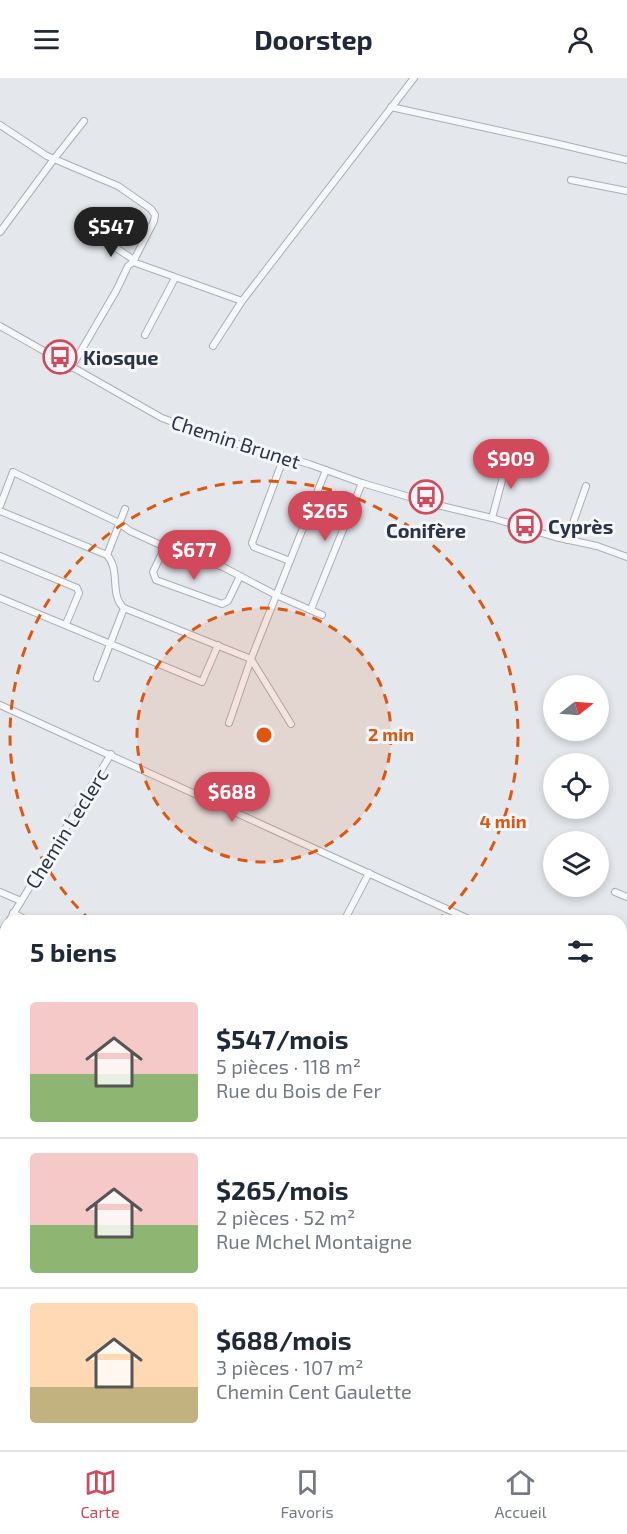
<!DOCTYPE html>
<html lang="fr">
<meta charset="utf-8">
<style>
:root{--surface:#fff;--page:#f2f2f3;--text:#1f2937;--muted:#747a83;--line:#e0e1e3;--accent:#d1495b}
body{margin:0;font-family:"Exo 2",sans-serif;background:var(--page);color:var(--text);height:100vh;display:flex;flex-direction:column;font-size:22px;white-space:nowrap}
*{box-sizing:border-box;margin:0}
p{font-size:20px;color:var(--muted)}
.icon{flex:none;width:33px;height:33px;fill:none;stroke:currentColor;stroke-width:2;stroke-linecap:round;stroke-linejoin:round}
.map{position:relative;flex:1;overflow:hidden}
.side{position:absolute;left:0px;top:837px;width:627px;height:536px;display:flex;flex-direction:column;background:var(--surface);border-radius:18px 18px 0 0;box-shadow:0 3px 9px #0003}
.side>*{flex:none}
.needle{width:39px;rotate:73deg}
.fabs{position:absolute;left:543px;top:597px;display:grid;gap:12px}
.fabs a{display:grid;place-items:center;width:66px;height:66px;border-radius:50%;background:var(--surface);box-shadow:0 3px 9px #0003;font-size:30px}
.price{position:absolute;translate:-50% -51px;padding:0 14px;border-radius:21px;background:var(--accent);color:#fff;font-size:20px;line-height:39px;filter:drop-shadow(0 2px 3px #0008)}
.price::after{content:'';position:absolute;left:50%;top:36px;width:18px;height:14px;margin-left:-9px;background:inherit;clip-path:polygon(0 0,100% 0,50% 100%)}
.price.selected{background:#222;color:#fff}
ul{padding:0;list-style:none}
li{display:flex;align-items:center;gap:18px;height:150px;padding:0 30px}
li+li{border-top:2px solid var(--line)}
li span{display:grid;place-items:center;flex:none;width:168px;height:120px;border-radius:6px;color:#555}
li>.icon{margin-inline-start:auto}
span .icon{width:72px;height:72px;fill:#fffc;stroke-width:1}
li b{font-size:26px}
h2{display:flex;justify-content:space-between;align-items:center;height:72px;padding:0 30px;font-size:26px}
header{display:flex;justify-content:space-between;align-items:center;height:78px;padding:0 30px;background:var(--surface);font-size:27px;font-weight:700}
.tab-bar{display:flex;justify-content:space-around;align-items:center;height:84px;border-top:2px solid var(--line);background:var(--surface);font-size:16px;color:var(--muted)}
.tab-bar a{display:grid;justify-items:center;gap:3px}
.tab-bar .selected{color:var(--accent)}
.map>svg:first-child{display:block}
</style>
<header><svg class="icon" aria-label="menu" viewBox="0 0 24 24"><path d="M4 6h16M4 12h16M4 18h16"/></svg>Doorstep<svg class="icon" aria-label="person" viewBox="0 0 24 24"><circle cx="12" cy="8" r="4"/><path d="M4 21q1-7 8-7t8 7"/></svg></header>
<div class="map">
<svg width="627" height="1372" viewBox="0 0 627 1372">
<rect width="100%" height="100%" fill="#e4e7ec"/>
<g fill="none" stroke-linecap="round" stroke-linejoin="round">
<g stroke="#a9aeb7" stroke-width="8">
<g id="minor">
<path d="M391 29 550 64 627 82"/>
<path d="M0 47 47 78 118 108 151 131 155 137 154 143 133 184 128 188 116 213 71 290"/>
<path d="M571 102 627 113"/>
<path d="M0 154 54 81 84 43"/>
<path d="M100 159 134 182"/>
<path d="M133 184 242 223"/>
<path d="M0 248 162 340 210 358 309 386 362 405 433 426 492 440 555 459 597 468 627 479"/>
<path d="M145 257 175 200"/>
<path d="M213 268 242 223 414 0"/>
<path d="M284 379 252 465 254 469 290 483"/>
<path d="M0 428 13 394 119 445 130 453 165 469 223 489 276 517 322 537"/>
<path d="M0 433 107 477C121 492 109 517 124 530L251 581 291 646"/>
<path d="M492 440 508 380"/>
<path d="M567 462 586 408"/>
<path d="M165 469 153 494 156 502 222 526 228 523 240 498"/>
<path d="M107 477 125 431"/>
<path d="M0 478 77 510 79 515 66 546"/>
<path d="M0 520 202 604 218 567"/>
<path d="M311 531 362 405"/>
<path d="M97 600 124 530"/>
<path d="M0 627 473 843"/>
<path d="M229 645 251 581 326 392"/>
<path d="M0 814 21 823"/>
<path d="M615 814 627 819"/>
<path d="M13 835 28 843"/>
<path d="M9 843 111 676"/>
<path d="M344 843 369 795"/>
<path d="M0 857 6 847"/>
<path d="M0 907 6 910"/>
<path d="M621 910 627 913"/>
<path d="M0 997 6 1001"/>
<path d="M0 1076 6 1064"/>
<path d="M622 1200 627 1193"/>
<path d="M0 1227 6 1221"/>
<path d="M621 1284 627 1287"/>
<path d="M2 1344 6 1331"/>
<path d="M21 1366 25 1372"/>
<path d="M547 1366 556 1372"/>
<path d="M591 1366 600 1372"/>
<path d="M48 1372 51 1366"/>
<path d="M118 1372 121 1366"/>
<path d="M192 1372 195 1366"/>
<path d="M331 1372 335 1366"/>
<path d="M367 1372 368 1371"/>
<path d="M494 1372 497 1366"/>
<path d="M519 1372 521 1366"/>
</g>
</g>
<use href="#minor" stroke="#f7f8fa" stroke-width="6"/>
</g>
<circle cx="264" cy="657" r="127" fill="#df570f" fill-opacity=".12"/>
<g fill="none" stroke="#df570f" stroke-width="3" stroke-dasharray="10 8">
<circle cx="264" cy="657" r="127"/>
<path d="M91 843A254 254 0 1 1 437 843"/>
</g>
<defs>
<g id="bus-ring" transform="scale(1.725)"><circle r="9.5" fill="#f4f6f9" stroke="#d1495b" stroke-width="1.5"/><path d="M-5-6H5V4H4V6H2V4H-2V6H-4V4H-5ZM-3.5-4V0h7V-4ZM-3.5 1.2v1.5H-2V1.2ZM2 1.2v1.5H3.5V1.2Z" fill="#d1495b"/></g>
</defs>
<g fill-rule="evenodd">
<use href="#bus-ring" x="60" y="279"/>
<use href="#bus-ring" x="426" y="419"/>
<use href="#bus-ring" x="525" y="448"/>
</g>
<g text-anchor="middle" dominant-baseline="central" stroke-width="6" stroke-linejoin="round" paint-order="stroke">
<g font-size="20" font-weight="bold" fill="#2b3445" stroke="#f4f6f9" text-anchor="start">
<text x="83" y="279">Kiosque</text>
<text x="548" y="448">Cyprès</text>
<text x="426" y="452" text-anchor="middle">Conifère</text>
</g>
<g font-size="20" fill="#2b3445" stroke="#f4f6f9">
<text transform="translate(236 363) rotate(18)">Chemin Brunet</text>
<text transform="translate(66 750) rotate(-58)">Chemin Leclerc</text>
</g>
</g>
<circle cx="264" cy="657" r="9" fill="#df570f" stroke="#f4f6f9" stroke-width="3"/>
<g font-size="18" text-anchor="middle" font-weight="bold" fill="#df570f" stroke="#f4f6f9" stroke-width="6" stroke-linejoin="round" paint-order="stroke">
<text x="391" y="663">2 min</text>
<text x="503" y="750">4 min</text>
</g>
</svg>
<div class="fabs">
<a><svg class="needle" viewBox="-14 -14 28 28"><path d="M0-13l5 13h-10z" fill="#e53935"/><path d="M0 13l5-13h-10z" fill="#747a83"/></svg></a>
<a><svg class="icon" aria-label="locate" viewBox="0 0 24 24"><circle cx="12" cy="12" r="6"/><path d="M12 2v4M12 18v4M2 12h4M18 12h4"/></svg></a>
<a><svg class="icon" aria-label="layers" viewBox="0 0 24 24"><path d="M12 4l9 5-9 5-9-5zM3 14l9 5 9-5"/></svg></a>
</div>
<b class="price selected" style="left:111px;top:180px">$547</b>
<b class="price" style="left:511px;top:412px">$909</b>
<b class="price" style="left:325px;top:464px">$265</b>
<b class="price" style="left:194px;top:503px">$677</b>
<b class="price" style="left:232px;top:745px">$688</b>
<section class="side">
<h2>5 biens<svg class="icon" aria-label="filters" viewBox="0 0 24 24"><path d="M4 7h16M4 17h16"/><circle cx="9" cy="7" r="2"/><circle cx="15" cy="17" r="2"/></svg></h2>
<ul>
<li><span style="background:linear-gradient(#f6c9c9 60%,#8fb573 0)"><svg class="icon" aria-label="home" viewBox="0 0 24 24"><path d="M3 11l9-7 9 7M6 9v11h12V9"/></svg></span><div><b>$547/mois</b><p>5 pièces · 118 m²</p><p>Rue du Bois de Fer</p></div></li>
<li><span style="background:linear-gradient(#f6c9c9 60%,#8fb573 0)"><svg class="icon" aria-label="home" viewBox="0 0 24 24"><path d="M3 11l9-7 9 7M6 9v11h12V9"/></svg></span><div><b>$265/mois</b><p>2 pièces · 52 m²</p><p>Rue Mchel Montaigne</p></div></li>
<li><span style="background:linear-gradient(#ffd9b3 70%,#c2b280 0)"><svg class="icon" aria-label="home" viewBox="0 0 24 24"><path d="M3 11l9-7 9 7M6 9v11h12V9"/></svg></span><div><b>$688/mois</b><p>3 pièces · 107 m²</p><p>Chemin Cent Gaulette</p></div></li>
</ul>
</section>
</div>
<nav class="tab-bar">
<a class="selected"><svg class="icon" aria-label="map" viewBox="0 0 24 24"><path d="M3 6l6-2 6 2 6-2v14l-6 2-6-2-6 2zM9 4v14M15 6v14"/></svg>Carte</a>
<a><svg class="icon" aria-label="saved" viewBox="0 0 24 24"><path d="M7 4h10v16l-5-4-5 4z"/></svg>Favoris</a>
<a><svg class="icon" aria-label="home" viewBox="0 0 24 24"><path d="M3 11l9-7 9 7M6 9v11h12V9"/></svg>Accueil</a>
</nav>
